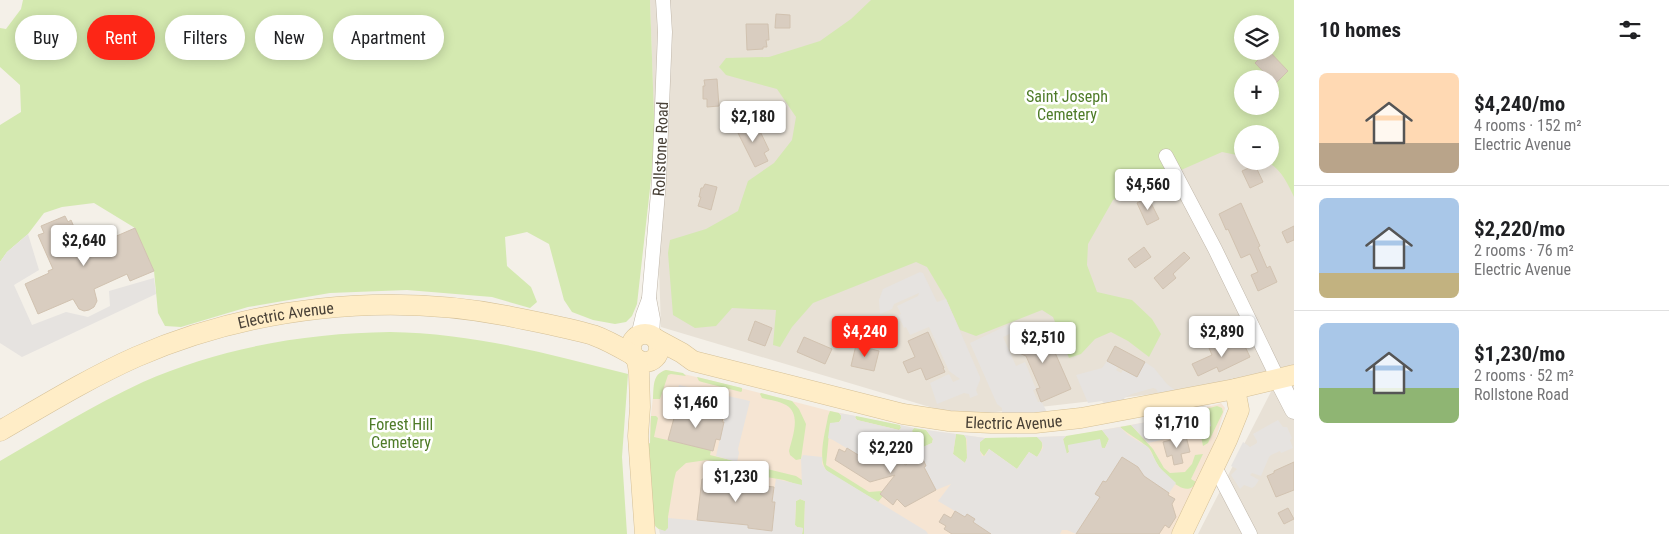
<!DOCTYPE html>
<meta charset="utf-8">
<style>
:root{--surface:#fff;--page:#f6f6f6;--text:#202124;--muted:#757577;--line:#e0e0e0;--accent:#fd2616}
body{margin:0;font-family:"Roboto Condensed",sans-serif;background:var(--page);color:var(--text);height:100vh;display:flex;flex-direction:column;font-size:19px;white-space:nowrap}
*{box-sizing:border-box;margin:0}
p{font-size:16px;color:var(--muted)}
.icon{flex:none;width:28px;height:28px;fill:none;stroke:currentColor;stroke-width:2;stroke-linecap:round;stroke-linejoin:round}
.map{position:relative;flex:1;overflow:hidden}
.panel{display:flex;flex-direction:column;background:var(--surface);width:375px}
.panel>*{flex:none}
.hud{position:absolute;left:15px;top:15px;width:475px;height:45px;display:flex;gap:10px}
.tools{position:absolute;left:1234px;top:15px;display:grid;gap:10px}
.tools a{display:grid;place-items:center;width:45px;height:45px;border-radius:50%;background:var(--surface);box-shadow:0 2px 12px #0003;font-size:25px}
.price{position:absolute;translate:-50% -42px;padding:0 11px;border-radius:5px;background:#fff;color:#222;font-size:16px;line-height:32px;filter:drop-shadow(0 1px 2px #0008)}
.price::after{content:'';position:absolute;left:50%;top:30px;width:15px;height:11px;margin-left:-8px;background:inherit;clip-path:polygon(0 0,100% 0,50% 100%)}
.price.current{background:var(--accent);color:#fff}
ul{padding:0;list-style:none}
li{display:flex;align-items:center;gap:15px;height:125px;padding:0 25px}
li+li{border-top:1px solid var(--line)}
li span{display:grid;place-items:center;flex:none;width:140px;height:100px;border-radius:8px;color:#555}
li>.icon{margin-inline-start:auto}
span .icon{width:60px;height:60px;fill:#fffc;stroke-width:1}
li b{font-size:21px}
h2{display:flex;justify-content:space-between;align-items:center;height:60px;padding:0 25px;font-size:21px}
.pill{padding:0 18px;border-radius:22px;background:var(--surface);box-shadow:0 2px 12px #0003;font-size:18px;line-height:45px}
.pill.current{background:var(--accent);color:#fff}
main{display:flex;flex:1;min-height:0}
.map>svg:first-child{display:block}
</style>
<main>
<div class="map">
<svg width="1294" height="534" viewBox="0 0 1294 534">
<rect width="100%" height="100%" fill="#f4f0e8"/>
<path fill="#e8e1d6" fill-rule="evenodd" d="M650 0H1294V534H1198L1277 380 960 416 661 327ZM1242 24H1270V51H1242ZM1242 79H1270V106H1242ZM1242 134H1270V161H1242Z"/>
<path fill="#f6e5d3" d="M666 370 705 379 830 411 918 429 992 439 1069 436 1147 422 1219 404 1221 403 1225 408 1214 444 1171 534H660L659 529 655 526 648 444 650 443V423L655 380 658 374Z"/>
<g fill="#d4e9b0" fill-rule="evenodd">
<path d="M23 0H650L655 144 637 304 632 316 626 322 615 324 593 320 572 312 564 300 549 244 527 232 505 237 507 266 531 287 537 302 530 308 492 297 407 290 330 293 248 307 181 327 165 326 158 313 154 271 135 228 94 203 62 207 44 213 28 234 7 252 0 262V125L21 112 20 85 0 67V28L6 29 21 9Z"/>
<path d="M871 0H1294V197C1288 184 1279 165 1264 161H1270V134H1242V156L1222 152 1113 200 1088 244 1087 265 1097 292 1132 300 1152 319 1161 334 1149 357 1128 341 1111 332 1095 339 1081 354 1069 358 1053 317 1042 310 976 336 960 330 946 299 927 267 916 262 813 303 792 327 780 347 773 345 776 310 732 308 716 326 695 328 673 315 668 253 670 240 706 229 738 211 748 181 774 163 792 140 796 117 777 89 726 75 719 67 726 58 769 57 820 41 851 19ZM1242 24H1270V51H1242ZM1242 79H1270V106H1242Z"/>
<path d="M390 332C472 333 549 354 628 374L622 457 627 534H0V461C47 434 93 405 143 382 219 348 306 333 390 332Z"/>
<path d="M666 370 683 373 686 376 671 374 668 375 660 399H653C654 387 652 374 666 370Z"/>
<path d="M697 377 742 388V391L741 392 702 382 699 381Z"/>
<path d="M761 393 792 401 799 409 806 424 801 459 796 460 790 455 789 451C792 438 802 414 786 405 779 401 770 400 762 398L760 394Z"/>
<path d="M1217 406 1222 408 1223 412 1208 443 1203 446 1200 431H1196L1211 426 1198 411Z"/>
<path d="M830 411 839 413 842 417 839 422 830 424 826 465 869 492 882 491 880 494 883 496 878 502 828 472C816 461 826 430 828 416Z"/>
<path d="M651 416H656L658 418 654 437 711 450 710 455 796 476 802 480 803 485 801 486 784 480 742 473 721 462 707 460 686 463 676 472 674 480 668 517 669 528 667 531C662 532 656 528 654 524L648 444 650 443Z"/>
<path d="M856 416 900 425 901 428 899 430 857 420 855 417Z"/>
<path d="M1131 425 1153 449 1164 468 1170 473 1185 472 1192 464 1195 455 1203 454 1191 479 1196 482C1187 501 1164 475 1158 465 1154 460 1153 453 1149 448 1140 440 1129 435 1120 427Z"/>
<path d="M914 428 926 430 933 439 932 443 919 449 921 454 918 455 917 452 911 460 909 447H920L916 436 913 434 912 430Z"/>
<path d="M1102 430 1109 439 1105 448 1068 445 1069 452 1066 454 1063 439 1066 436Z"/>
<path d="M956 434 964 435 966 437 967 458 965 463 953 454Z"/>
<path d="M1037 437C1046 443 1042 449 1037 457L1029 452 1017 469 989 449 984 456 980 451V442L985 438Z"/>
<path d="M800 499 805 501 804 534H802L803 528 797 527 795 525 796 501Z"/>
</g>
<g fill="#e6e3e0">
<path d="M28 234 39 270 14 285 32 325 66 312 88 317 110 306 109 291 154 278 156 294 22 357 0 343V262L7 252Z"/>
<path d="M920 272 923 273 937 302 946 299 980 377V380L976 390 978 395 970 398 969 394 964 393 937 404 930 383 949 374 953 382 960 379 949 371 929 327 910 335 906 327 904 328 898 315 901 314 897 306 918 296 919 293 894 304 892 309 880 314 879 300 883 289Z"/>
<path d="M1012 323 1016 331 1003 337 1016 366 1025 362 1036 389 1033 390 1038 402 1041 401 1047 412 1002 413V408L997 404 970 343Z"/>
<path d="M1107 361 1118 367 1116 370 1121 373 1123 370 1137 377 1145 362 1154 368 1167 384 1176 391 1159 394 1156 389 1153 388 1132 394 1124 398 1125 400 1105 404 1102 401 1088 403 1076 375 1102 368Z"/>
<path d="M679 385 750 401 738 449 739 453 737 462 716 456 725 417 675 404Z"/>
<path d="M1198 408 1200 414 1209 413 1211 426 1196 430V432L1148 443 1131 425 1177 416 1178 413Z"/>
<path d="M839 413 856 416 855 418 857 420 899 430 901 428 900 425 914 428 912 431 913 434 922 437 920 447H909L911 460 906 466 876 447 880 441 877 438 873 441 863 458 833 440 828 438 830 423 839 422 841 420V415Z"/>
<path d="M1278 420 1283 427H1287L1292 438 1290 440 1293 448 1281 453 1280 451 1271 455 1269 457 1261 476 1252 473 1250 475 1259 480 1255 486 1252 488 1244 485 1240 489 1231 475 1237 469 1231 466 1243 442 1250 447 1257 443V441L1253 434Z"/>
<path d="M1120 427 1128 435 1148 447 1159 467 1176 483 1169 493 1144 477 1138 467 1122 457 1106 482 1103 481 1095 493 1100 497 1076 534 1067 530H1062L1060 534H980L965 517 938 501 951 484 936 490 924 467 926 466 918 449 932 443 933 439 926 430 956 434 953 454 965 463 967 458V440L964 435 985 438 980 442V451L982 456H985L989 449 1017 469 1029 452 1037 457 1043 448 1042 442 1037 437 1066 436 1063 439 1067 454 1069 452 1068 445 1100 439 1102 448H1105L1109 439 1102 430Z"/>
<path d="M803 455 822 457V464L826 470 926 531 928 534H804L805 501 800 499 796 501 795 525 797 527 803 528 802 534H660L659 529 665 531 668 528V518L748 525 772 530 775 502H772L776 479 802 485 801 459Z"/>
</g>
<g fill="#d9cdc0" stroke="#d1c2b0">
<path d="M776 14 790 15V28H775Z"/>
<path d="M746 24H768L769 40H766L767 47H763V49L747 50Z"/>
<path d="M1267 51H1269L1288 71 1275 84 1255 63Z"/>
<path d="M717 79 719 106 707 107V99H703V86H705L704 80Z"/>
<path d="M750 119 756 130 759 129 769 150 764 153 768 161 755 167 738 133 740 132 737 126Z"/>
<path d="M1255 165 1263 182 1250 188 1242 171Z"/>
<path d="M705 184 717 187 711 210 698 206 701 197H699L701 188H703Z"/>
<path d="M1148 197 1159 219 1147 225 1137 203Z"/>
<path d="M1241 203 1260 246 1258 247 1267 268 1270 266 1277 282 1258 291 1251 275 1258 272 1250 254 1241 258 1228 229 1226 230 1219 214Z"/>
<path d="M65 216 68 222 71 220 86 255 114 243 112 238 135 228 154 271 130 281 127 274 94 289 97 301 94 307 89 310 84 311 79 309 73 299 38 314 25 284 49 273 48 271 53 269 38 235 44 233 41 226Z"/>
<path d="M1294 226V240L1287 243 1282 232Z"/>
<path d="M1144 247 1151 257 1135 268 1128 259Z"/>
<path d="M1184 252 1190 258 1173 274 1176 278 1163 289 1154 278Z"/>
<path d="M755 321 772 328 765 346 748 340Z"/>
<path d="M1038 327 1044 342 1049 339 1071 389 1041 402 1036 389 1040 388 1026 356 1019 353 1013 337Z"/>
<path d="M928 332 944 368H943L945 372 926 380 921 368 908 373 903 362 915 357 908 341Z"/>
<path d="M804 337 832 349 825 364 797 352Z"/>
<path d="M1242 340 1250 357 1219 372 1217 367 1198 376 1192 364 1212 355 1209 348 1224 342 1226 347Z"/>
<path d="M856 345 879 351 874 371 851 366Z"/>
<path d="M1115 346 1145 362 1137 377 1107 361Z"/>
<path d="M677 407 719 415V418L723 419 722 422H724L720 440 716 439 713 451 668 440Z"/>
<path d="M1186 436 1190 452 1181 454 1183 463 1174 465 1172 455 1167 457 1163 442Z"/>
<path d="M871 444 906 465 914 456 921 454 926 466 924 467 936 490 905 507 897 499 893 505 880 494 895 475 870 482 835 460 839 449 845 452 847 448 863 458Z"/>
<path d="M1122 457 1138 467 1144 476 1169 493 1168 495 1175 499 1172 504 1176 517 1169 528 1165 525 1159 534H1076L1100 497 1095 494 1103 481 1106 482Z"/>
<path d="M1294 462V490L1276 497 1267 476 1274 473V471Z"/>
<path d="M708 467 717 468 716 480 774 487 772 502H775L772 531 748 528V525L697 520 702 479H707Z"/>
<path d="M1288 508 1294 519 1284 524 1278 513Z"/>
<path d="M955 511 965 517 967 514 975 519 973 522 991 534H952L944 529 946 526 939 522 944 514 951 518Z"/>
</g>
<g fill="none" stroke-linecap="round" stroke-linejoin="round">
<g stroke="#c0b7aa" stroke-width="15">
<g id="minor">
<path d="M1166 156 1215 249 1278 379"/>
<path d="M638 336 643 315 649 299"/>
<path id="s1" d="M652 336 653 319 649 298 659 181 665 32 663 0"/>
<path d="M1215 467 1250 534"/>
</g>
</g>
<g stroke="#c0b7aa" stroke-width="19">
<path id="tertiary" d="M1278 379 1294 410"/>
</g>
<g stroke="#d5c097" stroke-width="21">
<g id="secondary">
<circle cx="645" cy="348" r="14"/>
<path id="s2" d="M656 339 682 353 693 361 903 414 949 421 991 423H1035L1081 418 1235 389 1294 375"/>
<path d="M637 359 639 373 640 407 638 436 645 534"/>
<path id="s3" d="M0 431C45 405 89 378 136 357 251 307 385 292 508 316 536 322 565 327 593 335 607 340 621 348 633 355"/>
<path d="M1182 534 1227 440 1239 410 1235 389"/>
</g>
</g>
<use href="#minor" stroke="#fff" stroke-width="14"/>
<use href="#tertiary" stroke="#fff" stroke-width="18"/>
<use href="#secondary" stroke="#ffedc7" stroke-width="20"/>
</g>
<g text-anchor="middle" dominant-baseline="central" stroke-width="5" stroke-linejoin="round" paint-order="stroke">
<g font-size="16" fill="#4e7b28" stroke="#fff">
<text x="1067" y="96">Saint Joseph<tspan x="1067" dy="18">Cemetery</tspan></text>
<text x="401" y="424">Forest Hill<tspan x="401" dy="18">Cemetery</tspan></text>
</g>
<g font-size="16" fill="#484036" stroke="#fff">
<text stroke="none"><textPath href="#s1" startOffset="188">Rollstone Road</textPath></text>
<text stroke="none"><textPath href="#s3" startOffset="311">Electric Avenue</textPath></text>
<text stroke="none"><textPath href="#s2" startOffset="371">Electric Avenue</textPath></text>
</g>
</g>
</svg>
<div class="tools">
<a><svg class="icon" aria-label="layers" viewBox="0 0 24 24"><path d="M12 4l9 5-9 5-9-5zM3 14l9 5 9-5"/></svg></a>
<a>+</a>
<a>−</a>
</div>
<b class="price" style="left:753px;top:143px">$2,180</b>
<b class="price" style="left:1148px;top:211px">$4,560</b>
<b class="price" style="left:84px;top:267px">$2,640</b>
<b class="price current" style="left:865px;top:358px">$4,240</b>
<b class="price" style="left:1222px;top:358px">$2,890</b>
<b class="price" style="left:1043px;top:364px">$2,510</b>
<b class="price" style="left:696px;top:429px">$1,460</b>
<b class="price" style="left:1177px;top:449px">$1,710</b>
<b class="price" style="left:891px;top:474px">$2,220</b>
<b class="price" style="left:736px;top:503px">$1,230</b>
<div class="hud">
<a class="pill">Buy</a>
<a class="pill current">Rent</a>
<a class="pill">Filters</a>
<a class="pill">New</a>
<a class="pill">Apartment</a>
</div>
</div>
<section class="panel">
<h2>10 homes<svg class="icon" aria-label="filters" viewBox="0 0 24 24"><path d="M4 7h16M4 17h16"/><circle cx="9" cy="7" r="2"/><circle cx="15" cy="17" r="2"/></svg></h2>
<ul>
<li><span style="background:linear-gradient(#ffd9b3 70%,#b9a48a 0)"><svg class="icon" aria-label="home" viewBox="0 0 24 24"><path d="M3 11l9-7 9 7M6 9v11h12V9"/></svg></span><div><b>$4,240/mo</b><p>4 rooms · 152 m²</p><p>Electric Avenue</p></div></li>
<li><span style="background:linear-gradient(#a9c7e8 75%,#c2b280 0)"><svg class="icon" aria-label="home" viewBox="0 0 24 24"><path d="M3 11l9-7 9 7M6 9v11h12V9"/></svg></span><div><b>$2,220/mo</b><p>2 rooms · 76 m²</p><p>Electric Avenue</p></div></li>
<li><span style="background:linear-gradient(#a9c7e8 65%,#8fb573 0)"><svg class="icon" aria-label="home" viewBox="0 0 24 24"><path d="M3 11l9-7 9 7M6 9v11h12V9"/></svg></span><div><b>$1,230/mo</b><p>2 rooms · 52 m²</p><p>Rollstone Road</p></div></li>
</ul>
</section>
</main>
